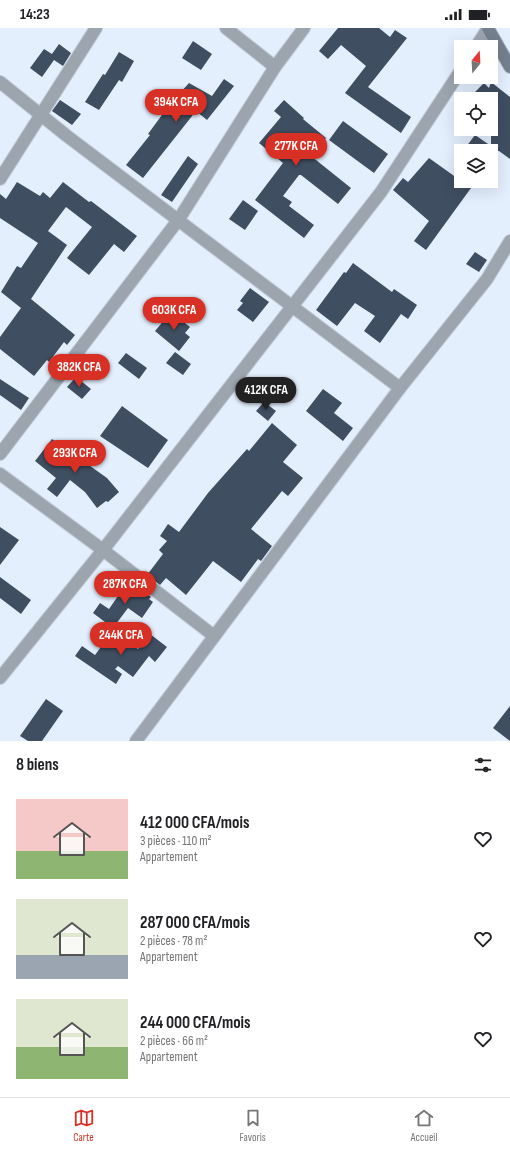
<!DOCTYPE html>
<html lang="fr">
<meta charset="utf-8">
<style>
:root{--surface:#fff;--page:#f6f6f6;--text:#202124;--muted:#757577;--line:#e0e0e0;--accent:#d93025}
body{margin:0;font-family:"Sofia Sans Condensed",sans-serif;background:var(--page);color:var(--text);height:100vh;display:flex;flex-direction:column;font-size:15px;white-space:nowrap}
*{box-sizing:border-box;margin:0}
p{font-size:13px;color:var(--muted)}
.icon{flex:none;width:22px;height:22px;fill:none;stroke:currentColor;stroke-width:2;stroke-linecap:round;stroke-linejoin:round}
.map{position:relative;height:713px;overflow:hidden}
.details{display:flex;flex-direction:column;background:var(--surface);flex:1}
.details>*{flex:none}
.needle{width:26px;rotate:18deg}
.fabs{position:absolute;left:454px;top:12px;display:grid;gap:8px}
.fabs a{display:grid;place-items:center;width:44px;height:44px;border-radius:0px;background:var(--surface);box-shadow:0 4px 16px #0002;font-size:20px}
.price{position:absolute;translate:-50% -34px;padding:0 9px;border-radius:14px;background:var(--accent);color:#fff;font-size:13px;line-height:26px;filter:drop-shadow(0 1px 2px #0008)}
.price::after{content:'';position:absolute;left:50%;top:24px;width:12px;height:9px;margin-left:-6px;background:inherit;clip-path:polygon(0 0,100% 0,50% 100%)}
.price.current{background:#222;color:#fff}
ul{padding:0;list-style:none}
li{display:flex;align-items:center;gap:12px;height:100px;padding:0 16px}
li span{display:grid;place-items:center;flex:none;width:112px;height:80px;border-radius:0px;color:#555}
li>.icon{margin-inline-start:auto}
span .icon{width:48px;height:48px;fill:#fffc;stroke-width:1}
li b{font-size:17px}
h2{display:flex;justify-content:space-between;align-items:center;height:48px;padding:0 16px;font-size:17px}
.status{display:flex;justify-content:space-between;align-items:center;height:28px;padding:0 20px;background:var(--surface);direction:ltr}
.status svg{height:11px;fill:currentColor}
.menu{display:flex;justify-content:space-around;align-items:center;height:56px;border-top:1px solid var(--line);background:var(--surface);font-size:11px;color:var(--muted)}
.menu a{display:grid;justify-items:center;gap:2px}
.menu .current{color:var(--accent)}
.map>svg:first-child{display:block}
</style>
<div class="status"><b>14:23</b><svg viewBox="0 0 49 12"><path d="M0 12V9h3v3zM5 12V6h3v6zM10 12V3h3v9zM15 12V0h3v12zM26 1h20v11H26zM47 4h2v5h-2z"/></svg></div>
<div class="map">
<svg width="510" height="713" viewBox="0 0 510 713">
<rect width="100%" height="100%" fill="#e4effe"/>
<g fill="#3f4e61">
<path d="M338 0H379L390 9 395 2 407 10 368 59 411 89 401 105 345 65 366 38 341 17 328 31 319 23Z"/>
<path d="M193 13 212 26 201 42 182 30Z"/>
<path d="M59 16 71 25 63 38 54 32 42 49 30 40 44 21 52 26Z"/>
<path d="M119 24 134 33 122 54 119 52 99 82 85 74 103 46 105 47Z"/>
<path d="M224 51 234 58 207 92 196 83 143 150 126 137 150 107 148 106 170 76 189 55 212 68Z"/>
<path d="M491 54 510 69V131L499 123H463L475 107 491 118V71H468L484 55 489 60Z"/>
<path d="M60 72 81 86 72 97 52 83Z"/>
<path d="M284 72 304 90 303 91 326 110 311 128 351 160 338 176 301 147H299L283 168 292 174 289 178 314 197 304 210 255 172 283 135 259 115 281 89 274 83Z"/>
<path d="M343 93 388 126 374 145 329 112Z"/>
<path d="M188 128 198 136 172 174 161 167Z"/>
<path d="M429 130 471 160 426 222 414 213 429 193 393 162 403 150 408 154Z"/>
<path d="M17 154 40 168 43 164 50 170 63 154 89 174 91 173 137 208 124 224 114 216 89 247 67 230 92 199 66 179 48 203 67 217 31 271 75 307 67 317 64 314 49 334 47 332 34 348 0 321V309L21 280 1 264 17 238 21 240 38 215 0 190V166L6 171Z"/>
<path d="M243 172 258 183 245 202 229 191Z"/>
<path d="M475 224 487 232 479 244 466 236Z"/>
<path d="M353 235 392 264 394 261 417 277 408 291 401 286 380 315 364 303 375 288 355 275 337 298 316 282 344 244 346 245Z"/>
<path d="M250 260 269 274 253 294 237 282 243 275 240 273Z"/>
<path d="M171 284 190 299 185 305 190 309 179 323 155 303Z"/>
<path d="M175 324 191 336 183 347 166 335Z"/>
<path d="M126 325 147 340 139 351 118 335Z"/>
<path d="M76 349 91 361 82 371 67 359Z"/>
<path d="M0 351 29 370 21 382 0 367Z"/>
<path d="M323 361 342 375 334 385 353 400 343 413 306 383Z"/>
<path d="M264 374 276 383 268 393 256 383Z"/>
<path d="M122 378 168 412 148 440 100 408Z"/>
<path d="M272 395 297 417 283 434 303 450 288 468 282 463 251 501 272 518 261 533 258 531 241 554 213 533 186 567 166 550 160 557 147 547 163 526 159 522 167 513 160 508 168 496 179 504 208 465 247 421 249 423Z"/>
<path d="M52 411 107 450 119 464 108 474 106 473 97 480 85 464 70 452 57 469 47 461 56 450 35 433Z"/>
<path d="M0 499 19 512 0 537Z"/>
<path d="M0 549 31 572 21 586 0 570Z"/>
<path d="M127 555 135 561 138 558 151 569 149 571 153 574 142 590 128 580 113 600 93 585 100 575 109 581Z"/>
<path d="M112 604 138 621 150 606 167 619 155 634 149 628 133 649 118 638 115 641 122 646 116 656 75 628 82 618 95 627Z"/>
<path d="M46 671 63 683 42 713H28L20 708Z"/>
<path d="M510 678V713L493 700Z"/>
</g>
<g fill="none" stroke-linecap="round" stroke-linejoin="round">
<g stroke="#bfc9d7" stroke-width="14">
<g id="street">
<path d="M226 0 275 39"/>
<path d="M476 19 488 0"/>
<path d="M0 54 67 108 400 360"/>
<path d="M0 151 96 0"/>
<path d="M0 426 179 191 275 39 304 0"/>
<path d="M0 446 103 522 214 608"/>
<path d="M0 650 103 522 381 164 461 42"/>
<path d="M136 713 400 360 487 251 510 213"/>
</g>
</g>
<g stroke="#bfc9d7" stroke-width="14">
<path id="secondary" d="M488 0 510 39"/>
</g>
<use href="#street" stroke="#9ca4ae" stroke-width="12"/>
<use href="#secondary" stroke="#74808e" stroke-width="12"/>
</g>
</svg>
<div class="fabs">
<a><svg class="needle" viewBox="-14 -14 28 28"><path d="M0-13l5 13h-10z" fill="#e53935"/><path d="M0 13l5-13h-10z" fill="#757577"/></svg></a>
<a><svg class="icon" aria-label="locate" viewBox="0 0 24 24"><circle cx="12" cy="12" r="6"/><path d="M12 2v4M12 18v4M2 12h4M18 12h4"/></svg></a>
<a><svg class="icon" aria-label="layers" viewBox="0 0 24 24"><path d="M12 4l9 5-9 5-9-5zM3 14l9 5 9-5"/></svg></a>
</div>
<b class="price" style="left:176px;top:95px">394K CFA</b>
<b class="price" style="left:296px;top:139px">277K CFA</b>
<b class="price" style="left:174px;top:303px">603K CFA</b>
<b class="price" style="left:79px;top:360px">382K CFA</b>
<b class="price current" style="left:266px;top:383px">412K CFA</b>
<b class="price" style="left:75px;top:446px">293K CFA</b>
<b class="price" style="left:125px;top:577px">287K CFA</b>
<b class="price" style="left:121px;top:628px">244K CFA</b>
</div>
<section class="details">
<h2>8 biens<svg class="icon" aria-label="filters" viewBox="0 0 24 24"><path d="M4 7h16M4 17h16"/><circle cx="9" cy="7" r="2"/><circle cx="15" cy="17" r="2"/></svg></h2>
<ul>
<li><span style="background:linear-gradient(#f6c9c9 65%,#8fb573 0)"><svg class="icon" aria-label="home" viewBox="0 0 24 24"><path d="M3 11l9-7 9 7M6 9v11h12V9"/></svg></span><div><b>412 000 CFA/mois</b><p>3 pièces · 110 m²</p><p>Appartement</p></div><svg class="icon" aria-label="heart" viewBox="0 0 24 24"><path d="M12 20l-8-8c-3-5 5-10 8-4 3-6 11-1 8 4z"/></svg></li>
<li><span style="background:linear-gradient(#dfe7d0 70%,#9aa5b1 0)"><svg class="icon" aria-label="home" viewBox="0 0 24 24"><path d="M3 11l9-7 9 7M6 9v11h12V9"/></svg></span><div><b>287 000 CFA/mois</b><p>2 pièces · 78 m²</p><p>Appartement</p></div><svg class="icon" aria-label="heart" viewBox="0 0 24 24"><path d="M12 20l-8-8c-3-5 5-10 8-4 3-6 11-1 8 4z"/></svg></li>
<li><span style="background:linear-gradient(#dfe7d0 60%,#8fb573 0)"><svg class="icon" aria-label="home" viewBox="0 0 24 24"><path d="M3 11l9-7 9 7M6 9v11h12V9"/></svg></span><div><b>244 000 CFA/mois</b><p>2 pièces · 66 m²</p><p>Appartement</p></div><svg class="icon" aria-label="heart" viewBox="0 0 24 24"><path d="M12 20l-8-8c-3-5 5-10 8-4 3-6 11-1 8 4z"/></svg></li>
</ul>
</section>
<nav class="menu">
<a class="current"><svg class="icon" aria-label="map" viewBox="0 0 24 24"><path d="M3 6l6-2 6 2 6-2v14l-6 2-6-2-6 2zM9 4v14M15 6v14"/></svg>Carte</a>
<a><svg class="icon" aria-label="saved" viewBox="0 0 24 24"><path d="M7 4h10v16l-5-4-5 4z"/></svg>Favoris</a>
<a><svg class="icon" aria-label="home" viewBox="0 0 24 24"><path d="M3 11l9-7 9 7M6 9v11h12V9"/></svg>Accueil</a>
</nav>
